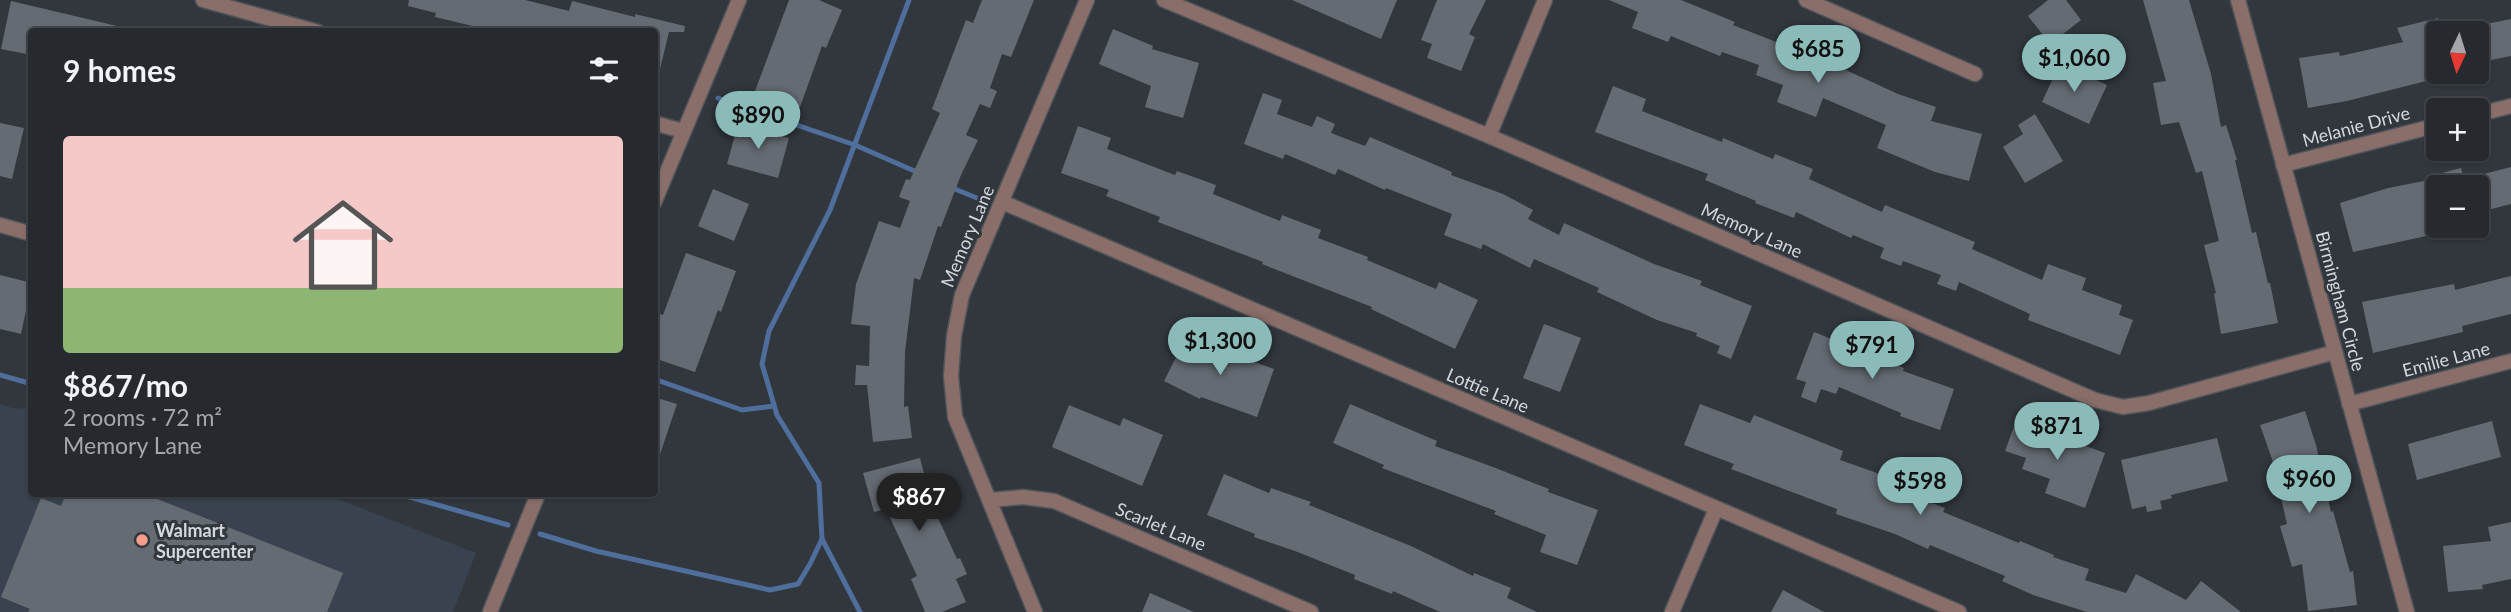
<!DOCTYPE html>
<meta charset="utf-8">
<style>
:root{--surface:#26292e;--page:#32353a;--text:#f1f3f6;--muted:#a4a6aa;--line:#42454a;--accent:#8bbbb9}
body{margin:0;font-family:Lato,sans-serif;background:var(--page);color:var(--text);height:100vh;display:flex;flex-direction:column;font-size:26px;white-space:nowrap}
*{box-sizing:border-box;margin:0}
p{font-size:23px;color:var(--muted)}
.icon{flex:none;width:38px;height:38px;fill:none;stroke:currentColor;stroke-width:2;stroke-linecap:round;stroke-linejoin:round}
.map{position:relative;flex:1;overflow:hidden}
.details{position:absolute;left:28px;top:28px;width:630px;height:469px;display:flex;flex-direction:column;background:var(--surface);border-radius:7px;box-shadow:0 2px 5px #0004,0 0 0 2px var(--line)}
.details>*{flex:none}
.needle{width:46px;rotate:184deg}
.buttons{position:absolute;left:2426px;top:21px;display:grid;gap:14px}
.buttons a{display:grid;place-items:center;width:63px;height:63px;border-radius:7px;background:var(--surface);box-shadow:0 2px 5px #0004,0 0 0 2px var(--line);font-size:35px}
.price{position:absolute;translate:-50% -60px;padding:0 16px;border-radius:24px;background:var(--accent);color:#111;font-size:23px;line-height:46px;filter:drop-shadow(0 2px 4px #0008)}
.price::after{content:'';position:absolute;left:50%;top:42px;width:21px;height:16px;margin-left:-10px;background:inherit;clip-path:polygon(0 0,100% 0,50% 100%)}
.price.on{background:#222;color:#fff}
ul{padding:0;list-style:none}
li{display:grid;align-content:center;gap:14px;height:371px;padding:0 35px}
li span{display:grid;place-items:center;height:217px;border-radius:7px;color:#555}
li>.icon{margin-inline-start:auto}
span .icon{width:126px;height:126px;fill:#fffc;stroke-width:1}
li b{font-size:30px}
h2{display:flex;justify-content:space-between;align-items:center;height:84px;padding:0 35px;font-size:30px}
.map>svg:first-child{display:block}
</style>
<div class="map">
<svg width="2511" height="612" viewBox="0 0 2511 612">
<rect width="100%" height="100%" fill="#32373e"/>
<path fill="#39424e" d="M0 404 12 408 31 409 32 494H325L476 553 453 612H0Z"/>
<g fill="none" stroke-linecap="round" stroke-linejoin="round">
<g stroke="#4f6e9b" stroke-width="5">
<path d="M718 98 855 145 919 173"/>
<path d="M950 187 989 203"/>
<path d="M0 375 32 384"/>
<path d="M654 379 742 410 774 406"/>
<path d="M399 494 508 525"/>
<path d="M540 534 596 551 770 590 798 584 810 564 822 539"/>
<path d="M860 612 822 539 819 483 777 415 762 364 769 331 830 210 909 0"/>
</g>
</g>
<g fill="#656b73">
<path d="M409 0H525L569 11 572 1 635 17V14L685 26 684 32H669L660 69 654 68V32H498L435 17 436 13 408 6Z"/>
<path d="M789 0H819L842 10 826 48 822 46 800 107 755 91Z"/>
<path d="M982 0H1034L1011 57 1002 54 990 88 997 91 990 108 980 104 966 135 978 140 961 175 941 227 938 226 920 280 914 278 905 352 904 407 908 406 912 438 873 442 867 385H855L856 365 869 366 870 326 851 324 856 284 879 221 900 228 910 201 899 197 906 179 910 180 940 113 932 109 966 20 973 23Z"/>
<path d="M1292 0H1397L1381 39Z"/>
<path d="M1437 0H1486L1469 34 1475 37 1461 71 1427 58 1432 44 1421 40Z"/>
<path d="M1609 0H1681L1735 22 1733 25 1835 65 1898 94 1936 107 1931 121 1982 134 1969 181 1935 172 1877 148 1886 125 1823 98 1816 117 1777 102 1783 85 1756 75 1759 65 1722 52 1720 56 1671 36 1668 42 1632 28 1638 12Z"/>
<path d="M2048 0H2066L2081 20 2050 44 2028 16Z"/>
<path d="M2143 0H2189L2211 74 2221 127 2226 125 2237 160H2235L2252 233 2256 232 2268 283H2270L2278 323 2221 334 2214 294 2216 293 2204 245 2219 241 2202 171 2196 173 2179 122 2161 125 2153 83 2166 81Z"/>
<path d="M11 1 117 26 116 32H32V55L1 49Z"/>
<path d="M2438 18 2442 33H2438V78L2347 101 2308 108 2299 58 2339 52 2340 56 2403 42 2397 28Z"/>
<path d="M2511 19V56L2476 63V26Z"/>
<path d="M1113 29 1153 46 1152 49 1199 63 1183 118 1145 107 1151 86 1099 64Z"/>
<path d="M2060 63 2107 85 2089 124 2042 102Z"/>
<path d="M1613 86 1646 99 1642 111 1722 142 1723 138 1773 159 1775 154 1813 169 1809 179 1882 212 1885 205 1975 242 1972 249 2042 280 2048 264 2086 278 2082 290 2122 305 2119 315 2133 320 2120 355 2028 320 2030 314 1959 282 1956 291 1937 284 1941 275 1903 261 1901 266 1880 258 1884 248 1853 235 1851 238 1796 212 1794 218 1755 203 1756 201 1705 180 1708 174 1595 132Z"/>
<path d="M1263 93 1282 100 1277 114 1312 127 1317 116 1335 124 1331 133 1365 146 1370 137 1452 172 1451 175 1503 194 1533 210 1528 219 1559 235 1564 223 1654 264 1702 281 1700 285 1752 306 1731 359 1717 353 1720 346 1696 336 1697 333 1657 320 1597 292 1599 288 1534 259 1530 268 1483 244 1481 249 1444 235 1452 214 1386 188 1385 190 1338 169 1335 175 1285 154 1283 159 1244 144Z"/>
<path d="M2035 114 2063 161 2025 183 2003 147 2023 134 2018 125Z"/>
<path d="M0 123 24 128 12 179 0 176Z"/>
<path d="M738 124 789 138 778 178 727 164Z"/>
<path d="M1078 126 1111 138 1107 149 1175 175 1177 171 1216 185 1213 194 1280 221 1282 215 1321 230 1318 238 1368 257 1367 260 1436 289 1439 282 1478 300 1455 349 1371 309 1372 307 1262 264 1263 262 1158 222 1160 217 1106 196 1109 190 1061 173Z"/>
<path d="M2511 167V204L2476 213V176Z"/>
<path d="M2461 168 2466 187H2446L2442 173Z"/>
<path d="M2429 180 2440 233 2353 252 2340 203 2388 188Z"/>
<path d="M713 189 749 204 734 241 698 226Z"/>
<path d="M686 253 736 271 721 312 718 310 695 372 654 358V329L660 314 663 315Z"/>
<path d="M0 275 32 283 21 334 0 329Z"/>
<path d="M2511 276V314L2462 326 2463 332 2373 353 2362 302 2454 284 2455 290Z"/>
<path d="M1544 324 1581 338 1560 392 1523 378Z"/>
<path d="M1814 332 1904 368 1903 371 1954 389 1940 430 1900 416 1901 413 1839 387 1836 394 1821 389 1816 403 1801 397 1806 382 1796 379Z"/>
<path d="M1188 334 1239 360 1240 357 1274 369 1257 417 1201 397 1200 399 1164 381Z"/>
<path d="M654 397 677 404 657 463H654Z"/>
<path d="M1350 404 1437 441 1435 446 1493 467 1549 489 1548 492 1598 510 1577 565 1540 552 1546 535 1494 514 1496 511 1382 468 1384 465 1333 443Z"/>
<path d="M1700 404 1750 423 1754 415 1843 451 1840 460 1894 479 1891 487 1945 508 1943 512 2019 543 2020 541 2054 555 2053 557 2089 569 2085 580 2126 593 2136 574 2186 600 2201 581 2241 612H2087L2033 595 2002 581 2005 576 1930 545 1928 549 1895 534 1836 514 1837 509 1731 469 1734 464 1684 445Z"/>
<path d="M1069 405 1120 426 1123 418 1163 435 1142 486 1052 447Z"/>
<path d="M2305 411 2316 445 2331 512 2333 511 2350 572 2353 571 2357 605 2308 611 2302 564 2292 567 2280 526 2287 524 2272 459 2260 425Z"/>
<path d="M2016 421 2105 453 2085 508 2045 493 2050 479 2022 469 2026 458 2005 451Z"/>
<path d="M2492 421 2501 457 2417 480 2408 444Z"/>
<path d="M2217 438 2228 481 2171 495 2172 498 2160 501 2162 509 2147 512 2146 506 2132 509 2121 460Z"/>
<path d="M920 458 933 507 957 559 960 558 967 574 956 579 966 602 942 612H925L911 579 917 576 886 509 874 512 863 473Z"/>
<path d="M1224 474 1269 493 1271 488 1311 502 1309 505 1411 546 1473 576 1474 573 1511 588 1507 598 1537 612H1440L1393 591 1392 594 1354 579 1355 575 1295 551 1254 537 1255 534 1207 515Z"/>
<path d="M66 494H145L343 573 327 612H28L30 609 1 597 41 498 61 506Z"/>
<path d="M2511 522V579L2482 585 2483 589 2448 592 2443 546 2491 541 2488 527Z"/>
<path d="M1783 590 1824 612H1771Z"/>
<path d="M1150 593 1194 612H1142Z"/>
</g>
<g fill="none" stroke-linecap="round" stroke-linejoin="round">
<g stroke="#4f545a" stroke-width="17">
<g id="minor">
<path d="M203 0 318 32"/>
<path d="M1164 0 1489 136 2095 400 2123 407 2149 403 2335 352"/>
<path d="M1806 0 1975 74"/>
<path d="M2238 0 2407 612"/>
<path d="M2476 115 2511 106"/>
<path d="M654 123 683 131"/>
<path d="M1489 136 1545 0"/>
<path d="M2283 165 2438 125"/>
<path d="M1002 202 1959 612"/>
<path d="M0 225 32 234"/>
<path d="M2349 404 2511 361"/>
<path d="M990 500 1023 497 1054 501 1311 612"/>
<path d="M1035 612 955 417 951 376 954 336 962 295 1087 0"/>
<path d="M1672 612 1716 509"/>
</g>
</g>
<g stroke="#4f545a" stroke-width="17">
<g id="tertiary">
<path d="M654 203 739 0"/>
<path d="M490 612 538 494"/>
</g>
</g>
<use href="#minor" stroke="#896e69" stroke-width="14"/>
<use href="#tertiary" stroke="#896e69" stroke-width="14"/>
</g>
<circle fill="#f49d8d" stroke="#32373e" stroke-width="2.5" cx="142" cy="540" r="7"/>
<g text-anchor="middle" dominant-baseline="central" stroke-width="6" stroke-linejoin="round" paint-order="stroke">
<g font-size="18" fill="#d4d7dc" stroke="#32373e">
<text transform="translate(2356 126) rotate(-15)">Melanie Drive</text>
<text transform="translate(1752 230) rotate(24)">Memory Lane</text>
<text transform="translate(967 236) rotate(-67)">Memory Lane</text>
<text transform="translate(2341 301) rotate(75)">Birmingham Circle</text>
<text transform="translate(2446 359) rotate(-15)">Emilie Lane</text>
<text transform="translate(1488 390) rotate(23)">Lottie Lane</text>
<text transform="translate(1161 526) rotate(23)">Scarlet Lane</text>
</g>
<g font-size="18" font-weight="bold" fill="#d4d7dc" stroke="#32373e" text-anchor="start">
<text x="156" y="530">Walmart<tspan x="156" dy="21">Supercenter</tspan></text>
</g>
</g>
</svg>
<div class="buttons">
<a><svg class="needle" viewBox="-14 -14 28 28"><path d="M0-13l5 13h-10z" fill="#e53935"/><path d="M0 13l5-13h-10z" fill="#a4a6aa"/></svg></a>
<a>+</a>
<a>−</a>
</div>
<b class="price" style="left:1818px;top:85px">$685</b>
<b class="price" style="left:2074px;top:94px">$1,060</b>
<b class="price" style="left:758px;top:151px">$890</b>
<b class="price" style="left:1220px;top:377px">$1,300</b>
<b class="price" style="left:1872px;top:381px">$791</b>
<b class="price" style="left:2057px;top:462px">$871</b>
<b class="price" style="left:2309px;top:515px">$960</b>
<b class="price" style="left:1920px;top:517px">$598</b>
<b class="price on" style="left:919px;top:533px">$867</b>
<section class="details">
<h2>9 homes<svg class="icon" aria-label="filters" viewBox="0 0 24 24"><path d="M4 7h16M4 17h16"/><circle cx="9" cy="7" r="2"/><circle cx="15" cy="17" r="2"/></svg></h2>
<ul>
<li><span style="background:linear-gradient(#f6c9c9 70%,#8fb573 0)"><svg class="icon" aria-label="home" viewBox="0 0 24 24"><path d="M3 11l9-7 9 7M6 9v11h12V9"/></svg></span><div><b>$867/mo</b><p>2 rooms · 72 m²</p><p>Memory Lane</p></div></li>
</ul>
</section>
</div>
